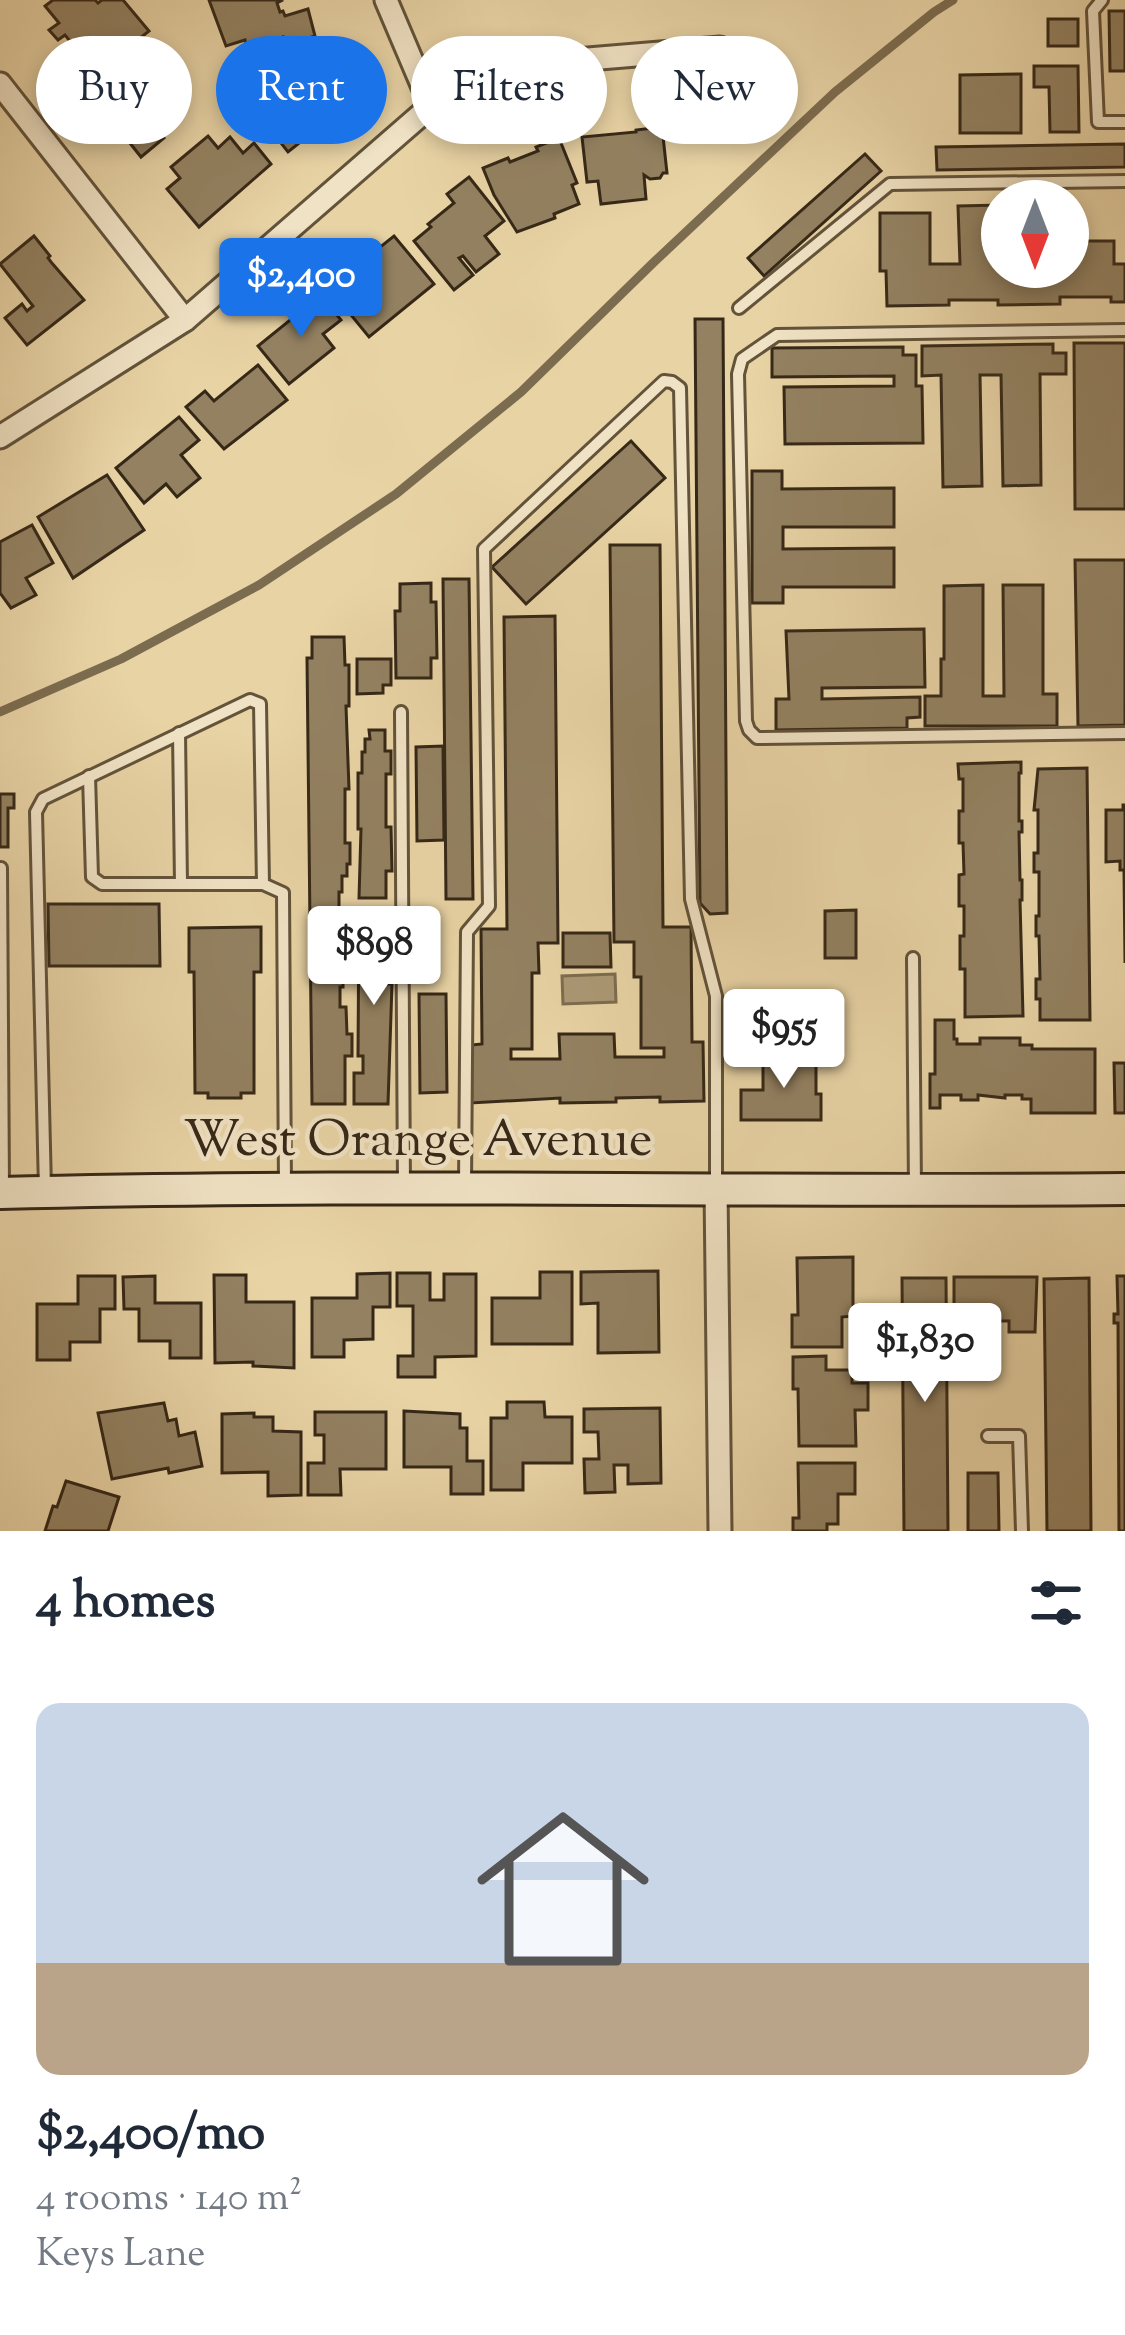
<!DOCTYPE html>
<meta charset="utf-8">
<style>
:root{--surface:#fff;--page:#f6f6f7;--text:#1f2937;--muted:#747a83;--line:#e0e1e3;--accent:#1a73e8}
body{margin:0;font-family:"Sorts Mill Goudy",serif;background:var(--page);color:var(--text);height:100vh;display:flex;flex-direction:column;font-size:45px;white-space:nowrap}
*{box-sizing:border-box;margin:0}
p{font-size:39px;color:var(--muted)}
.icon{flex:none;width:66px;height:66px;fill:none;stroke:currentColor;stroke-width:2;stroke-linecap:round;stroke-linejoin:round}
.map{position:relative;height:1531px;overflow:hidden}
.drawer{display:flex;flex-direction:column;background:var(--surface);flex:1}
.drawer>*{flex:none}
.guide{position:absolute;left:36px;top:36px;width:1053px;height:108px;display:flex;gap:24px}
.needle{width:78px;rotate:180deg}
.buttons{position:absolute;left:981px;top:180px;display:grid;gap:24px}
.buttons a{display:grid;place-items:center;width:108px;height:108px;border-radius:50%;background:var(--surface);box-shadow:0 6px 18px #0003;font-size:60px}
.price{position:absolute;translate:-50% -102px;padding:0 27px;border-radius:12px;background:#fff;color:#222;font-size:39px;line-height:78px;filter:drop-shadow(0 3px 6px #0008)}
.price::after{content:'';position:absolute;left:50%;top:72px;width:36px;height:27px;margin-left:-18px;background:inherit;clip-path:polygon(0 0,100% 0,50% 100%)}
.price.current{background:var(--accent);color:#fff}
ul{padding:0;list-style:none}
li{display:grid;align-content:center;gap:24px;height:636px;padding:0 36px}
li+li{border-top:3px solid var(--line)}
li span{display:grid;place-items:center;height:372px;border-radius:24px;color:#555}
li>.icon{margin-inline-start:auto}
span .icon{width:216px;height:216px;fill:#fffc;stroke-width:1}
li b{font-size:51px}
h2{display:flex;justify-content:space-between;align-items:center;height:144px;padding:0 36px;font-size:51px}
.tag{padding:0 42px;border-radius:54px;background:var(--surface);box-shadow:0 6px 18px #0003;font-size:42px;line-height:108px}
.tag.current{background:var(--accent);color:#fff}
.map>svg:first-child{display:block}
</style>
<div class="map">
<svg width="1125" height="1531" viewBox="0 0 1125 1531">
<rect width="100%" height="100%" fill="#e8d3a5"/>
<filter id="stains"><feTurbulence type="fractalNoise" baseFrequency=".00167" numOctaves="4"/><feColorMatrix values="0 0 0 0 .2 0 0 0 0 .09 0 0 0 0 .02 0 0 0 .5 -.17"/></filter>
<radialGradient id="worn" r=".72"><stop offset=".6" stop-color="#630" stop-opacity="0"/><stop offset="1" stop-color="#630" stop-opacity=".3"/></radialGradient>
<path fill="#ab9975" stroke="#7c6c4f" stroke-width="3" d="M615 974 616 1002 563 1004 562 976Z"/>
<g fill="none" stroke-linecap="round" stroke-linejoin="round">
<path stroke="#7c6c4f" stroke-width="9" d="M0 712 121 659 259 585 396 494 521 392 653 263 835 92 934 12 953 0"/>
</g>
<g fill="#938161" stroke="#362817" stroke-width="3">
<path d="M53 0H95L98 3 102 0H123L149 31 87 81 68 59 78 51 65 35 58 40 49 30 59 23 45 6Z"/>
<path d="M209 0H283L277 3 280 12 283 11 285 16 308 9 315 36 285 45 283 37 247 48 245 40 226 46Z"/>
<path d="M1109 11H1125V71H1110Z"/>
<rect x="1048" y="19" width="30" height="27"/>
<path d="M140 54 176 98 151 117 164 138 141 157 91 94Z"/>
<path d="M316 57 341 89 324 102 327 105 300 125 308 136 288 152 252 106Z"/>
<path d="M1034 66H1078L1079 132H1050L1049 87H1034Z"/>
<path d="M1021 74V133H960V75Z"/>
<path d="M662 127 667 173H663L660 178 650 179 644 175 646 199 601 204 598 181 587 182 582 137 636 132V130Z"/>
<path d="M208 136 218 148 230 137 243 153 254 143 271 164 199 227 167 189 180 178 171 167Z"/>
<path d="M559 138 577 183 572 185 579 204 554 214 555 218 517 232 494 195 483 168 508 158 510 162 538 151 536 147Z"/>
<path d="M1125 144V167L937 170 936 147Z"/>
<path d="M865 154 881 171 764 276 748 258Z"/>
<path d="M469 177 504 221 485 236 499 254 476 272 463 256 459 258 473 275 454 290 414 241 431 227 428 224 454 203 447 194Z"/>
<path d="M1002 205V267H1068V241H1114V264H1125V302H1111V297H1060V304L998 305V300H949V305L887 306 886 271H880V213H930V264H960L958 206Z"/>
<path d="M34 236 50 256 48 258 51 262 84 300 27 345 5 318 22 304 27 311 33 306 0 264Z"/>
<path d="M394 236 434 284 369 337 329 288Z"/>
<path d="M321 295 341 320 323 334 334 348 289 384 258 346Z"/>
<path d="M695 319H723L727 913 710 914 700 903Z"/>
<path d="M1074 343H1125V509H1075Z"/>
<path d="M1053 344V353H1066V374H1040L1041 485 1003 486 1001 375H980L982 486 943 487 941 375 922 376V346Z"/>
<path d="M903 347V355H916V386H922L923 443 785 444 784 387 894 386V376L772 377V348Z"/>
<path d="M258 365 287 400 224 449 186 407 205 391 214 401Z"/>
<path d="M179 417 199 440 181 455 200 478 177 497 166 484 144 503 116 468Z"/>
<path d="M631 441 665 478 526 604 492 567Z"/>
<path d="M752 471H782V489L894 488V527H783V549L894 548V587H783V603H752Z"/>
<path d="M107 475 144 530 73 578 38 517Z"/>
<path d="M32 525 53 563 26 578 36 595 11 608 0 593V542Z"/>
<path d="M610 545H660L663 927H691L692 1042H703L704 1101 660 1102V1097L616 1098V1102L560 1103V1098L471 1103V1045L482 1044 481 929H507L504 617 555 616 558 943H538L539 973H532V1049H511V1059H560L559 1034H614L615 1057H664V1048H641V977H634V942H614Z"/>
<path d="M1075 560H1125V725L1078 726Z"/>
<path d="M443 579H469L473 899H446Z"/>
<path d="M431 583V602H436L437 658H431V678H396L395 611H400V584Z"/>
<path d="M983 585V696H1004L1003 585H1043V694H1057V726H925V696H941V659H944V586Z"/>
<path d="M924 629 925 687 822 688V699L920 697V717L907 718V728L776 730V699H789L786 631Z"/>
<path d="M312 637H344L345 665H349V706H346L349 789H345V843H350V864H347V876H342V892H339V911H346V939H350V960H343V987H340V1007H346L347 1034H352V1056H345V1104H312L307 658H312Z"/>
<path d="M357 659H391V685H383V693L357 694Z"/>
<path d="M369 730H385V751H391V774H386V827H391L392 871H386V898H359L361 829H358V773H362V752H365V739H370Z"/>
<path d="M443 746 444 840 417 841 416 747Z"/>
<path d="M1021 762V773H1019V821H1022V832H1019L1020 880H1022V900H1020L1023 1016 965 1017V969H960V936H964V906H959V875L964 874 963 843H959V811H963V779H959L958 764Z"/>
<path d="M1087 768 1090 1020H1040V999H1036V979H1040L1039 936H1036V916H1039V872H1034V853H1038V810H1034L1038 769Z"/>
<path d="M0 794H14V808H8V847H0Z"/>
<path d="M1123 805H1125V963L1124 870H1120V861L1106 862V810H1123Z"/>
<path d="M48 904H159L160 966H49Z"/>
<path d="M359 910H392V932H387V984H392L388 1104H354V1073H363V1056H358Z"/>
<path d="M856 910V958H825V911Z"/>
<path d="M261 927V972H254V1093H241V1098H208V1093H195L194 972H189V928Z"/>
<path d="M563 933H610L611 967H563Z"/>
<path d="M419 994H446L447 1092 420 1093Z"/>
<path d="M935 1020H954V1039H957V1044H980V1038H1020V1045H1032V1049H1095V1113H1031V1099H1022V1095H1005V1098L978 1095V1100H961V1095H940V1108H930V1074H935Z"/>
<path d="M763 1056H816V1094H821V1120H741V1090H763Z"/>
<path d="M1114 1063H1125V1113H1115Z"/>
<path d="M853 1257V1316L842 1317V1347H792V1315H798L797 1258Z"/>
<path d="M658 1271 659 1352 598 1353V1303L581 1304V1272Z"/>
<path d="M540 1272H572V1344H492V1298H540Z"/>
<path d="M390 1273V1307H373V1339L344 1340V1357H312V1298H357V1274Z"/>
<path d="M397 1273H430V1300H444V1274H476V1356L435 1357V1377H398V1356H413V1306H397Z"/>
<path d="M214 1275H246V1302H294V1368L253 1366V1362L215 1363Z"/>
<path d="M78 1276H115V1309H100V1342H70V1360H37V1304H78Z"/>
<path d="M155 1276V1303H201V1358H170V1341H139V1309H124L123 1277Z"/>
<path d="M1117 1276H1125V1531H1119L1118 1323H1114V1314H1118Z"/>
<path d="M954 1277H1037L1035 1332H1009V1321H954Z"/>
<path d="M902 1278H946L948 1531H904Z"/>
<path d="M1089 1278 1091 1531H1047L1044 1279Z"/>
<path d="M826 1356V1370H852V1383H868V1410H855L856 1446H799L798 1389H793V1357Z"/>
<path d="M507 1402H544L545 1417H572V1463H523V1490H491V1418H507Z"/>
<path d="M164 1403 168 1421 176 1419 179 1436 195 1432 202 1466 169 1473 168 1468 112 1479 98 1413Z"/>
<path d="M660 1408 661 1483 628 1484V1465H614L615 1492 585 1493 584 1459H599L598 1432H584V1409Z"/>
<path d="M404 1411 460 1414V1428H467V1461H483V1494H451V1467H404Z"/>
<path d="M315 1412H386V1469H340L341 1495H308V1463H324V1435H315Z"/>
<path d="M254 1413V1417H273V1431L301 1432V1495L268 1496V1472L222 1473V1414Z"/>
<path d="M798 1463H855V1494H838V1524H827V1531H793V1518H799Z"/>
<path d="M968 1473H998L999 1531H968Z"/>
<path d="M66 1481 119 1497 108 1531H45L53 1506 57 1507Z"/>
</g>
<g fill="none" stroke-linecap="round" stroke-linejoin="round">
<g stroke="#62533a" stroke-width="16">
<g id="lane">
<path d="M1102 0 1093 11 1098 122H1125"/>
<path d="M739 308 890 184 1125 181"/>
<path d="M1125 330 777 335 742 359 738 374 746 721 749 730 757 738 1125 733"/>
<path d="M401 712 404 1186"/>
<path d="M179 733 181 884"/>
<path d="M89 776 92 877 102 884H263"/>
<path d="M1 868 3 1190"/>
<path d="M913 958 915 1188"/>
<path d="M465 1186 467 932 489 906 484 549 664 381 672 382 680 388 691 899 716 996V1185"/>
<path d="M45 1189 36 812 43 799 250 700 260 704 263 884 283 893 285 1186"/>
<path d="M988 1436H1019L1022 1531"/>
</g>
</g>
<g stroke="#62533a" stroke-width="27">
<g id="street">
<path d="M386 0 431 106"/>
<path d="M0 84 185 320"/>
<path d="M0 437 185 320 431 106 576 60 720 48"/>
<path d="M716 1189 720 1531"/>
</g>
</g>
<g stroke="#362817" stroke-width="36">
<path id="secondary" d="M0 1193C375 1183 750 1193 1125 1189"/>
</g>
<use href="#lane" stroke="#f0e2c4" stroke-width="10"/>
<use href="#street" stroke="#f0e2c4" stroke-width="21"/>
<use href="#secondary" stroke="#f0e2c4" stroke-width="30"/>
</g>
<g text-anchor="middle" dominant-baseline="central" stroke-width="9" stroke-linejoin="round" paint-order="stroke">
<g font-size="51" fill="#362817" stroke="#f0e2c4">
<text x="418" y="1142">West Orange Avenue</text>
</g>
</g>
<rect width="100%" height="100%" filter="url(#stains)"/>
<rect width="100%" height="100%" fill="url(#worn)"/>
</svg>
<div class="buttons">
<a><svg class="needle" viewBox="-14 -14 28 28"><path d="M0-13l5 13h-10z" fill="#e53935"/><path d="M0 13l5-13h-10z" fill="#747a83"/></svg></a>
</div>
<b class="price current" style="left:301px;top:340px">$2,400</b>
<b class="price" style="left:374px;top:1008px">$898</b>
<b class="price" style="left:784px;top:1091px">$955</b>
<b class="price" style="left:925px;top:1405px">$1,830</b>
<div class="guide">
<a class="tag">Buy</a>
<a class="tag current">Rent</a>
<a class="tag">Filters</a>
<a class="tag">New</a>
</div>
</div>
<section class="drawer">
<h2>4 homes<svg class="icon" aria-label="filters" viewBox="0 0 24 24"><path d="M4 7h16M4 17h16"/><circle cx="9" cy="7" r="2"/><circle cx="15" cy="17" r="2"/></svg></h2>
<ul>
<li><span style="background:linear-gradient(#c9d6e8 70%,#b9a48a 0)"><svg class="icon" aria-label="home" viewBox="0 0 24 24"><path d="M3 11l9-7 9 7M6 9v11h12V9"/></svg></span><div><b>$2,400/mo</b><p>4 rooms · 140 m²</p><p>Keys Lane</p></div></li>
</ul>
</section>
